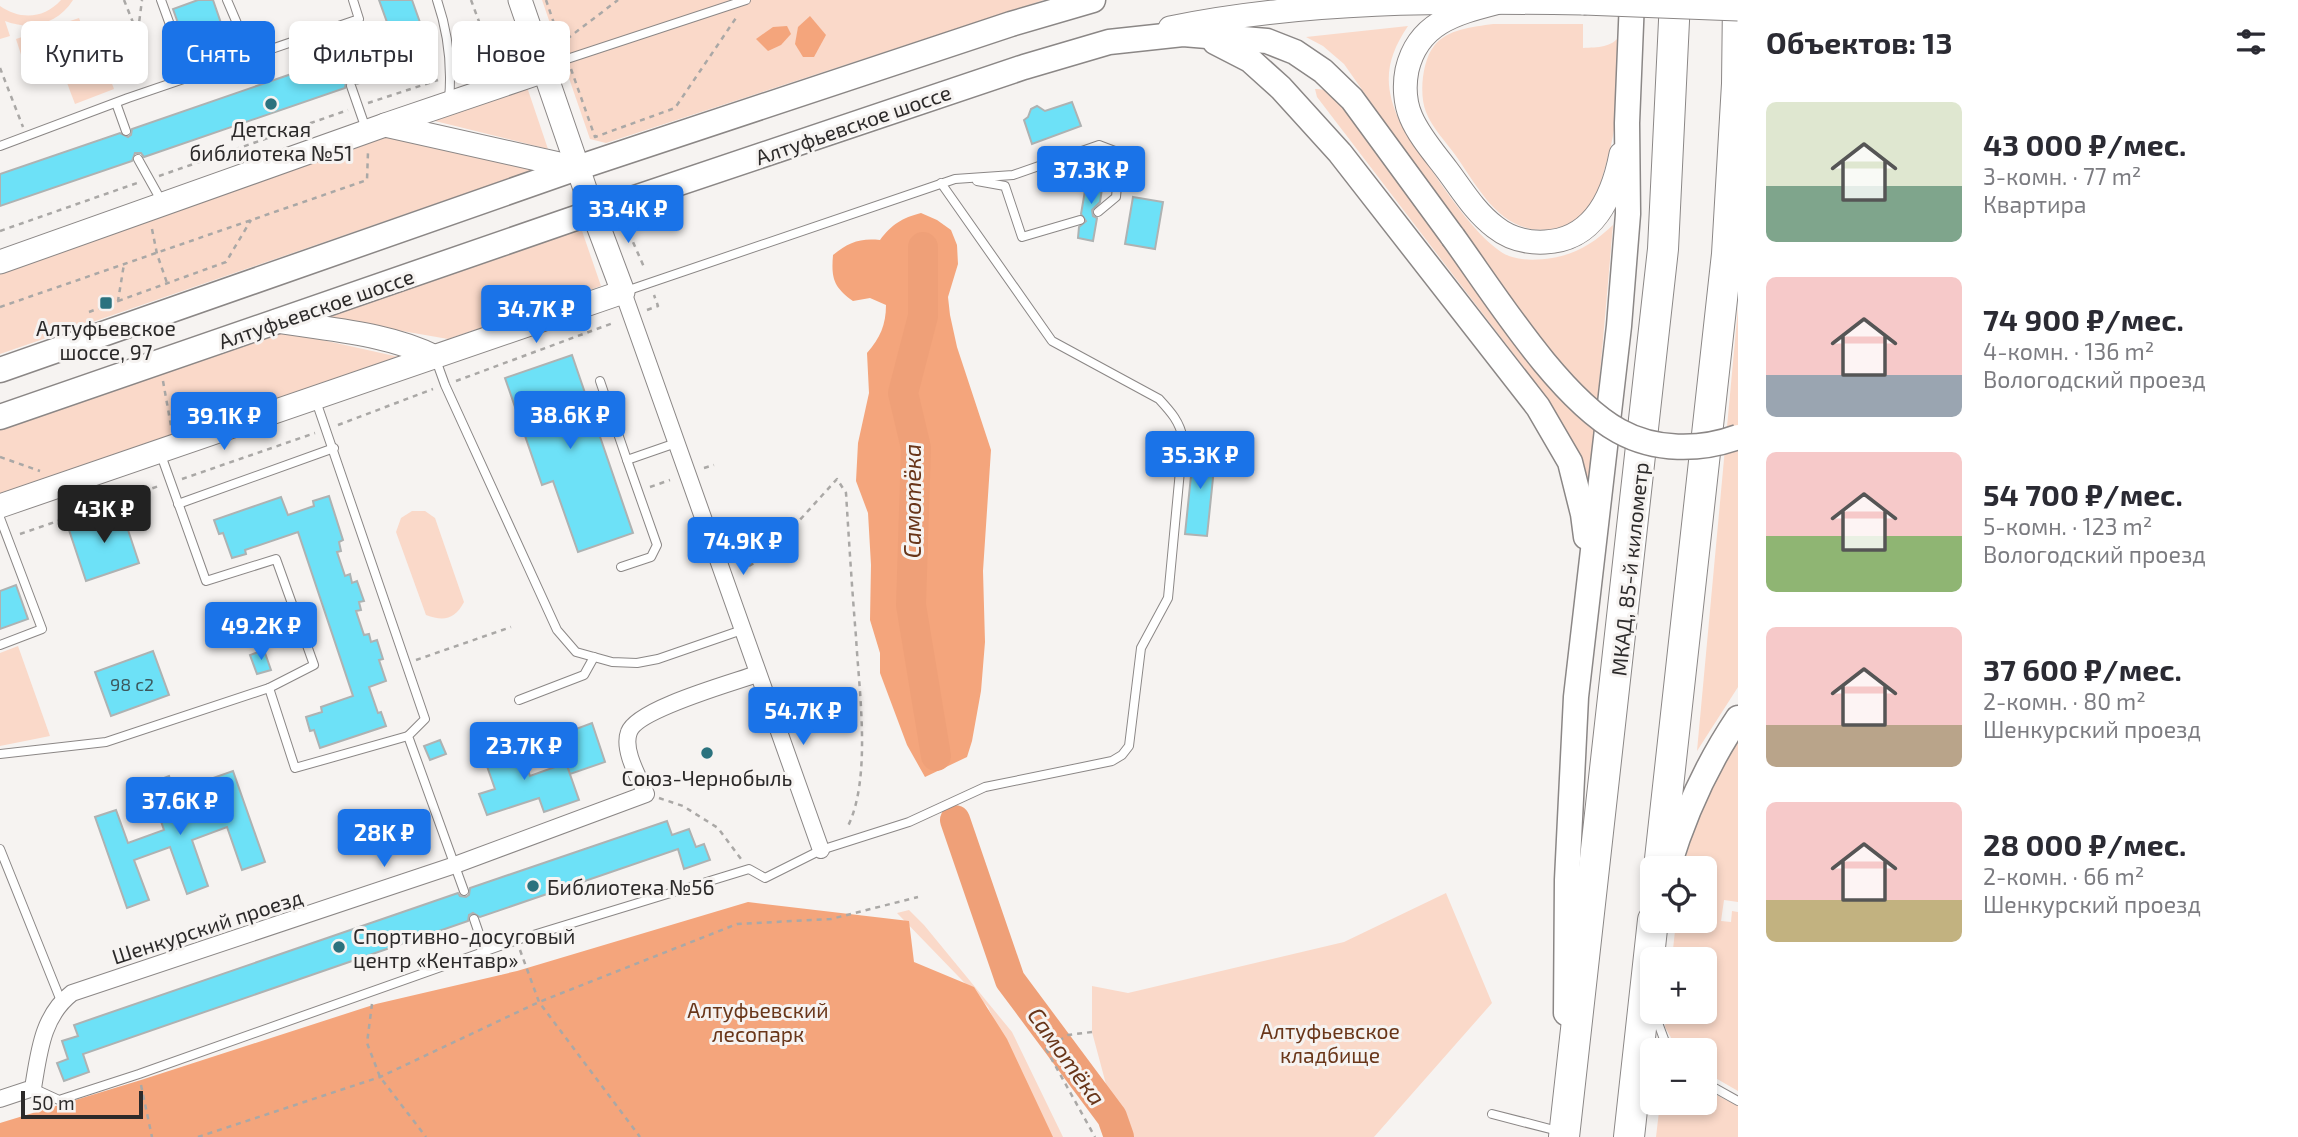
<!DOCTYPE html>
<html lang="ru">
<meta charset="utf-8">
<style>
:root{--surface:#fff;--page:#f7f7f7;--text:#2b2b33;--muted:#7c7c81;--accent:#1a73e8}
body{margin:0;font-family:"Exo 2",sans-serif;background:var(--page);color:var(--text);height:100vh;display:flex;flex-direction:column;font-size:26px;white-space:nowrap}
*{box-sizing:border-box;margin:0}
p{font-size:23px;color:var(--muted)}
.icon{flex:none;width:38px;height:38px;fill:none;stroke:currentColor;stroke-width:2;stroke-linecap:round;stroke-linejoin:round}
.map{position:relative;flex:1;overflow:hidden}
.side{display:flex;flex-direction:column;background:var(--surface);width:560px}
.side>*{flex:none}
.guide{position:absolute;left:21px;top:21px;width:665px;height:63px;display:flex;gap:14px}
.tools{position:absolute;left:1640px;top:856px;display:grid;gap:14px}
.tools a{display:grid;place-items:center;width:77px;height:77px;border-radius:10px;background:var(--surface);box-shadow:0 4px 10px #0003;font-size:35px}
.scale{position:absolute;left:21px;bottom:18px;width:122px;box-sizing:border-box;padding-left:7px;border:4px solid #2c2a2a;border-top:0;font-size:19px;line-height:24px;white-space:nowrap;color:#2c2a2a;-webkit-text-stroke:5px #f6f3f1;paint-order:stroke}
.price{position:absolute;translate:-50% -60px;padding:0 16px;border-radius:7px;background:var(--accent);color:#fff;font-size:23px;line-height:46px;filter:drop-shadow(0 2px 4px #0008)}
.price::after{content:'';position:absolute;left:50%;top:42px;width:21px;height:16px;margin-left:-10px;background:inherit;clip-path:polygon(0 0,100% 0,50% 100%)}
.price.current{background:#222;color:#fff}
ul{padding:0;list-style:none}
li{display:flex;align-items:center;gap:21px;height:175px;padding:0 28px}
li span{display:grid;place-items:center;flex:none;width:196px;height:140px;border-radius:10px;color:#555}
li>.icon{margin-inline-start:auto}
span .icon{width:84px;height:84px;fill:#fffc;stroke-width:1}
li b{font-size:30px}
h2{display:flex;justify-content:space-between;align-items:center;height:84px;padding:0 28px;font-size:30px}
.chip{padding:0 24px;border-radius:10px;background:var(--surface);box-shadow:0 4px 10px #0003;font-size:24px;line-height:63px}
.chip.current{background:var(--accent);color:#fff}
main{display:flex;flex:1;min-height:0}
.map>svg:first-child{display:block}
</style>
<main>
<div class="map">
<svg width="1738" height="1137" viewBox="0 0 1738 1137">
<rect width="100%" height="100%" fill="#f6f3f1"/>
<g fill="#fad9c9">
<path d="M61 0H73C58 24 31 31 5 21L10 36 0 39V6C20 20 44 19 61 0Z"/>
<path d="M542 0H1044L606 143 590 139Z"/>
<path d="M79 18 90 48 26 70 16 39Z"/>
<path d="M1493 24H1583V48C1598 47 1612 48 1620 35 1619 82 1619 126 1604 171 1601 181 1599 193 1594 201 1583 218 1570 226 1551 229 1502 236 1480 190 1456 156 1447 143 1432 128 1426 112 1419 95 1422 61 1434 46 1447 29 1473 27 1493 24Z"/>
<path d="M1408 26C1385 60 1383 86 1400 122 1424 157 1473 241 1509 256 1523 261 1538 260 1552 258 1577 254 1595 242 1613 225L1590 489 1562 424 1525 369 1317 97 1315 89C1334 87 1347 114 1358 127 1389 164 1427 197 1461 231L1344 64 1323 46 1306 37Z"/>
<path d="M103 60 114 89 75 104 64 75Z"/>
<path d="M527 87 548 149 431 120Z"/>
<path d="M385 135 533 170 0 354V268Z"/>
<path d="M581 228 601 286 448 339 322 317Z"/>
<path d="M1738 308V687L1697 751Z"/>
<path d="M282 331 399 357 0 495V428Z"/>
<path d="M412 511H425L435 518 464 602C455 619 444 622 426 615L396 532 401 518Z"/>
<path d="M18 646 50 736 0 746V653Z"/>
<path d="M1738 737V902L1724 900 1721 921 1731 922 1732 911 1738 912V1091L1705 1072 1704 1050H1678L1665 1027 1667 1012H1704V959H1672L1676 921 1704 920V868H1684L1692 828 1708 790Z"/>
<path d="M1446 893 1492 1003 1374 1137H1124L1114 1114 1092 1032V986L1128 993 1344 942Z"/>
<path d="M909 910 924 925 1012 1032 1063 1137H1050L988 1007 897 913Z"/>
<path d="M1705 1089 1738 1106V1137H1656L1660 1103 1704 1102Z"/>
</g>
<g fill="#f4a57c">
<path d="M810 16 826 35 814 57H803L795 44 798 27Z"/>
<path d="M787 26 791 34 781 45 768 51 756 39 773 27Z"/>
<path d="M921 213 937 220 951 230 957 245 958 264 948 297 950 315 957 347 991 450 983 571 985 642 981 691 972 741 967 757 925 777 907 745 880 673V653L870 620 871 565 868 513 856 481 858 443 869 393 867 353C880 338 886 325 886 305L870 298 853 301C834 287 831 279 833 255 849 242 860 238 880 240 892 224 902 218 921 213Z"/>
<path d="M748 902 909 921 914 962 974 987 1007 1039 1053 1137H0V1123L141 1080 376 1004 517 971Z"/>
</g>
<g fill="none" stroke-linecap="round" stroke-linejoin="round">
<g stroke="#efa078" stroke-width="30">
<path d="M923 247V316L903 393 916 448 911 605 936 756"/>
<path d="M955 820 1010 980 1112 1117 1119 1137"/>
</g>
</g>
<g fill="#6de1f7" stroke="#aeb2b2" stroke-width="2">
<path d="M198 0H213L222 26 184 40 173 9Z"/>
<path d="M379 0H412L427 42 397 52 403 68 357 84 350 80 346 82 345 88 144 157 141 153H135L132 161 0 206V174L120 133 128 137 131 135 132 129 335 59 339 63H344L347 55 393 39Z"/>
<path d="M1072 102 1081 126 1032 144 1024 120 1028 117 1031 109 1037 106 1045 111Z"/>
<path d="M1088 173 1104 176 1100 202 1092 210 1093 216 1097 218 1093 241 1078 238 1079 227 1086 221 1081 214Z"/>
<path d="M1133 197 1163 202 1155 249 1125 244Z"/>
<path d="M572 355 633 533 578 552 553 481 542 485 505 378Z"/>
<path d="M1194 447 1216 449 1207 536 1185 534Z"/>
<path d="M329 496 343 540 339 542 341 551 337 552 345 576 350 574 352 583 357 581 364 601 359 602 361 610 356 611 364 635 369 634 371 642 377 640 383 659 379 660 386 681 369 687 378 713 381 712 386 726 320 748 314 730 310 731 306 717 322 712 321 707 353 696 298 532 245 550 246 554 232 558 223 533 219 534 214 520 281 497 288 515 314 506 313 501Z"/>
<path d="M121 509 139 563 86 581 68 527Z"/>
<path d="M16 585 28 619 0 629V591Z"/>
<path d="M264 650 271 670 257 674 250 655Z"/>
<path d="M153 651 169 695 111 716 95 672Z"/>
<path d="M592 723 605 762 570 774 557 736Z"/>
<path d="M440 740 446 754 430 760 424 746Z"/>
<path d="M517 740 530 776 566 763 579 800 544 812 539 798 487 815 479 794 495 789 482 752Z"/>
<path d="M233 771 265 862 242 870 227 827 192 840 208 886 187 894 170 847 134 860 149 900 127 908 95 817 116 810 128 843 164 830 148 784 169 776 185 822 221 810 210 779Z"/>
<path d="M667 821 672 835 689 829 696 847 704 844 710 860 684 869 678 849 480 917 473 913 469 915 468 921 83 1054 89 1072 64 1081 57 1063 68 1059 62 1041 78 1036 74 1025 458 893 460 896 466 897 469 895 470 888Z"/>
</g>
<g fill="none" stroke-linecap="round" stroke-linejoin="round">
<g stroke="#8b8786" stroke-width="10">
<g id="lane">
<path d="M161 0 189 77"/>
<path d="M227 0 251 56"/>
<path d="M437 0C448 32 452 67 449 100"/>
<path d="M332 29 341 57"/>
<path d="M547 69 567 59 746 0"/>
<path d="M351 86 366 129"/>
<path d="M116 103 126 131"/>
<path d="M0 146 128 98 359 19 353 0"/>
<path d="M138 159 162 202"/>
<path d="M977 181 1005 186 1022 237 1080 220"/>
<path d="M626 291 955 179 1013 175 1099 145 1120 153 1116 197 1098 212"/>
<path d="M436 360 445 385 557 630 576 652 612 662 637 663 658 659 742 630"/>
<path d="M600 381 627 460 676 443"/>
<path d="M316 401 425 719 408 736 464 891"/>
<path d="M161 455 206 581 276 559 314 665 269 688 295 768 408 736"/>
<path d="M178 504 334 448"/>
<path d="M0 518 42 629 0 645"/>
<path d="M621 567 651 557 657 545 627 460"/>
<path d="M519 700 584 675 594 657"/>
<path d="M0 754 106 742 269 688"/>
<path d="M0 849 61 1001"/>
<path d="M474 919 485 951"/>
<path d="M1654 1012 1668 1050"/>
<path d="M1704 1082 1738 1101"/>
<path d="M33 1088 59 1100 139 1074 517 940 749 869 765 878 821 850 909 822 985 787 1112 761 1122 755 1129 746 1141 648 1168 598 1183 439C1180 422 1171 412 1159 399L1052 341 941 183"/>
<path d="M1492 1114 1558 1131"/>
</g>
</g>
<g stroke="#8b8786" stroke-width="18">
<g id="street">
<path d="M623 292 821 850"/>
<path d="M0 1099 33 1088C39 1053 42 1016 72 993L455 865 646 794C639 778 622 750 629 732 637 709 732 683 757 674"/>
</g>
</g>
<g stroke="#8b8786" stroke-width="25">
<g id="secondary">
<path d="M1499 2C1457 13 1418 22 1407 70 1404 85 1405 103 1411 117 1419 136 1435 154 1447 170 1462 190 1475 212 1495 227 1510 239 1526 243 1545 242 1594 240 1613 196 1621 154"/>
<path d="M1170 28C1306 0 1445 1 1584 3"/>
<path d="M385 125 544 71"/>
<path d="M0 262 385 125 577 168"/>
<path d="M277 321C329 330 388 333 435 357"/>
<path d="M0 506 623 292 593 212 520 0"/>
</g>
</g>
<g stroke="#8b8786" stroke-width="27">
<g id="primary">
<path d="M1215 42 1250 60 1281 88 1340 153 1538 407 1570 462 1583 514 1586 537"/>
<path d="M0 370 577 168 1011 24 1093 0"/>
<path d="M0 417 593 212 1024 67 1109 42 1183 34 1267 41 1295 52 1323 71 1352 99 1453 237"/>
<path d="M1668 868C1684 815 1707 764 1738 718"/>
<path d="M1566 1013 1567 880 1576 697 1619 326 1628 214 1627 123 1632 0"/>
</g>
</g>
<g stroke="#8b8786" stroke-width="32">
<g id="highway">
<path d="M1659 868 1727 254 1737 84 1738 1"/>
<path d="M1564 1137 1663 249 1675 0"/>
<path d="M1629 1137 1653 920"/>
</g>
</g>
<g stroke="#aaa8a6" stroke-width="2.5" stroke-dasharray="5 5" stroke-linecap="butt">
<path d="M124 0 138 35 130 85"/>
<path d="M471 0 494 62"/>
<path d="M546 0 562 47"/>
<path d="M138 31 142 0"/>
<path d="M559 45 618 0"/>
<path d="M0 68 23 127"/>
<path d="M571 69 595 137 675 108 738 15"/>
<path d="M461 73 518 55"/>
<path d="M368 103 438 80"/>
<path d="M159 176 348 110"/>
<path d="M625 224 644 267"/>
<path d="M152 229 157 254 167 283"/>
<path d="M0 231 137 183"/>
<path d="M118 301 226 262 251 220"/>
<path d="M0 307 367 180 368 152"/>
<path d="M647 310 658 306 654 295"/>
<path d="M89 312 118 301 124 264"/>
<path d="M163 381 171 426"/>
<path d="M456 381 613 323"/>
<path d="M338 425 433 389"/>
<path d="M0 457 40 471"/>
<path d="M704 468 714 465"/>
<path d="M182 479 315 433"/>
<path d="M650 487 670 480"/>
<path d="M20 534 159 486"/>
<path d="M749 566 768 555 837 479 846 493C849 541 852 589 856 637 859 691 872 780 847 828"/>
<path d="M416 660 511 627"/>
<path d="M659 798 683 806 718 828 741 859"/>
<path d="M520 950 539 1002 640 1137"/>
<path d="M372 1004 367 1043 380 1077 426 1137"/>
<path d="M1092 1032 1068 1035 1046 1049 1095 1137"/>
<path d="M141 1085 152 1137"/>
<path d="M198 1137 380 1077 539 1002 737 924 831 919 918 897"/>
</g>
<use href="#lane" stroke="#fff" stroke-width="8"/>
<use href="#street" stroke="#fff" stroke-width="16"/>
<use href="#secondary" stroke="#fff" stroke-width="23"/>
<use href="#primary" stroke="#fff" stroke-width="24"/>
<use href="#highway" stroke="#fff" stroke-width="30"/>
<g stroke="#8b8786" stroke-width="25" stroke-linecap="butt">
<path id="secondary-bridge" d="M1584 3 1738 9"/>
</g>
<g stroke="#8b8786" stroke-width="27" stroke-linecap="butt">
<path id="primary-bridge" d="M1453 237C1495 295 1558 397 1619 431 1655 451 1700 451 1738 437"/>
</g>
<use href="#secondary-bridge" stroke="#fff" stroke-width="23"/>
<use href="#primary-bridge" stroke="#fff" stroke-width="24"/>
</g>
<g fill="#2b727e" stroke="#f6f3f1" stroke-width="2.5">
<circle cx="271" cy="104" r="7"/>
<rect x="99" y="296" width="14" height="14" rx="3.5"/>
<circle cx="707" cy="753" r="7"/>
<circle cx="533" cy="886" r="7"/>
<circle cx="339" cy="947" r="7"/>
</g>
<g text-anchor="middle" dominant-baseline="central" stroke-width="6" stroke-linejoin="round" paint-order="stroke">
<g font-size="18" fill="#3c585d">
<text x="132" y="684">98 с2</text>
</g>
<g font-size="21" fill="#2c2a2a" stroke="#f6f3f1">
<text transform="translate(853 124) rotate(-19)">Алтуфьевское шоссе</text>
<text transform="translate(316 308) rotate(-19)">Алтуфьевское шоссе</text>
<text transform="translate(1629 569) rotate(-84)">МКАД, 85-й километр</text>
<text transform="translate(207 926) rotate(-18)">Шенкурский проезд</text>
</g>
<g font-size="21" fill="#2c2a2a" stroke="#f6f3f1">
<text x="271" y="128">Детская<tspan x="271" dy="24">библиотека №51</tspan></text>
<text x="106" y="327">Алтуфьевское<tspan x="106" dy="24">шоссе, 97</tspan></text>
<text x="707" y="777">Союз-Чернобыль</text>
<text x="547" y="886" text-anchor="start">Библиотека №56</text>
<text x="353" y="935" text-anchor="start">Спортивно-досуговый<tspan x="353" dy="24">центр «Кентавр»</tspan></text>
</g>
<g font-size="21" fill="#693619" stroke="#f6f3f1">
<text x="758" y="1009">Алтуфьевский<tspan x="758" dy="24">лесопарк</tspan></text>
<text x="1330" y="1030">Алтуфьевское<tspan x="1330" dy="24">кладбище</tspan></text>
</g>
<g font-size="23" font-style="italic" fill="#683519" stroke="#f6f3f1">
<text transform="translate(912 501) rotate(-90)">Самотёка</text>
<text transform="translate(1067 1056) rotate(54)">Самотёка</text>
</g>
</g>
</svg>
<div class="tools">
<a><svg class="icon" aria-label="locate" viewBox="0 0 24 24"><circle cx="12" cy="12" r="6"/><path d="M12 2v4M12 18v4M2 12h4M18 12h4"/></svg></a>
<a>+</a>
<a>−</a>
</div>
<div class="scale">50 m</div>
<b class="price" style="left:1091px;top:206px">37.3K ₽</b>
<b class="price" style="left:628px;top:245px">33.4K ₽</b>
<b class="price" style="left:536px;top:345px">34.7K ₽</b>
<b class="price" style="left:570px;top:451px">38.6K ₽</b>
<b class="price" style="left:224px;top:452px">39.1K ₽</b>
<b class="price" style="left:1200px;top:491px">35.3K ₽</b>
<b class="price current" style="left:104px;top:545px">43K ₽</b>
<b class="price" style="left:743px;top:577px">74.9K ₽</b>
<b class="price" style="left:261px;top:662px">49.2K ₽</b>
<b class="price" style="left:803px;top:747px">54.7K ₽</b>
<b class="price" style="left:524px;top:782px">23.7K ₽</b>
<b class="price" style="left:180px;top:837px">37.6K ₽</b>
<b class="price" style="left:384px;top:869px">28K ₽</b>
<div class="guide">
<a class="chip">Купить</a>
<a class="chip current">Снять</a>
<a class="chip">Фильтры</a>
<a class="chip">Новое</a>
</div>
</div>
<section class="side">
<h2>Объектов: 13<svg class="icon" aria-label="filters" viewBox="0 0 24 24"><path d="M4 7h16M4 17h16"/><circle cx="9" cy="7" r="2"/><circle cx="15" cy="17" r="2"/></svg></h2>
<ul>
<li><span style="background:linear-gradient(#dfe7d0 60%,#7fa58c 0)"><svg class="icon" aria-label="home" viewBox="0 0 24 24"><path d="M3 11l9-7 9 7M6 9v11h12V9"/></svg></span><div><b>43 000 ₽/мес.</b><p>3-комн. · 77 m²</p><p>Квартира</p></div></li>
<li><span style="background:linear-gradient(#f6c9c9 70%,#9aa5b1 0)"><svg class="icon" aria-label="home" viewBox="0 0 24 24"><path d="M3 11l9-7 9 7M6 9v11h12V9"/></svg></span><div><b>74 900 ₽/мес.</b><p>4-комн. · 136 m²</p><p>Вологодский проезд</p></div></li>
<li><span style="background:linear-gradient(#f6c9c9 60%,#8fb573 0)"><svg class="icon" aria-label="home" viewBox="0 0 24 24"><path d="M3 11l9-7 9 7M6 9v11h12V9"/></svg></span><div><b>54 700 ₽/мес.</b><p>5-комн. · 123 m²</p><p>Вологодский проезд</p></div></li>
<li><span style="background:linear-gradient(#f6c9c9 70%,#b9a48a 0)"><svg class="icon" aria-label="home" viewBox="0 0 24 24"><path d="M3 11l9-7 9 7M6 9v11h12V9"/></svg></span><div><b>37 600 ₽/мес.</b><p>2-комн. · 80 m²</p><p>Шенкурский проезд</p></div></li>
<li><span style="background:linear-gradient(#f6c9c9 70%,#c2b280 0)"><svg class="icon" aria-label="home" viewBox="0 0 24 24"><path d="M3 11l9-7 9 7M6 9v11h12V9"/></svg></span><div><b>28 000 ₽/мес.</b><p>2-комн. · 66 m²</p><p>Шенкурский проезд</p></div></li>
</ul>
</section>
</main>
